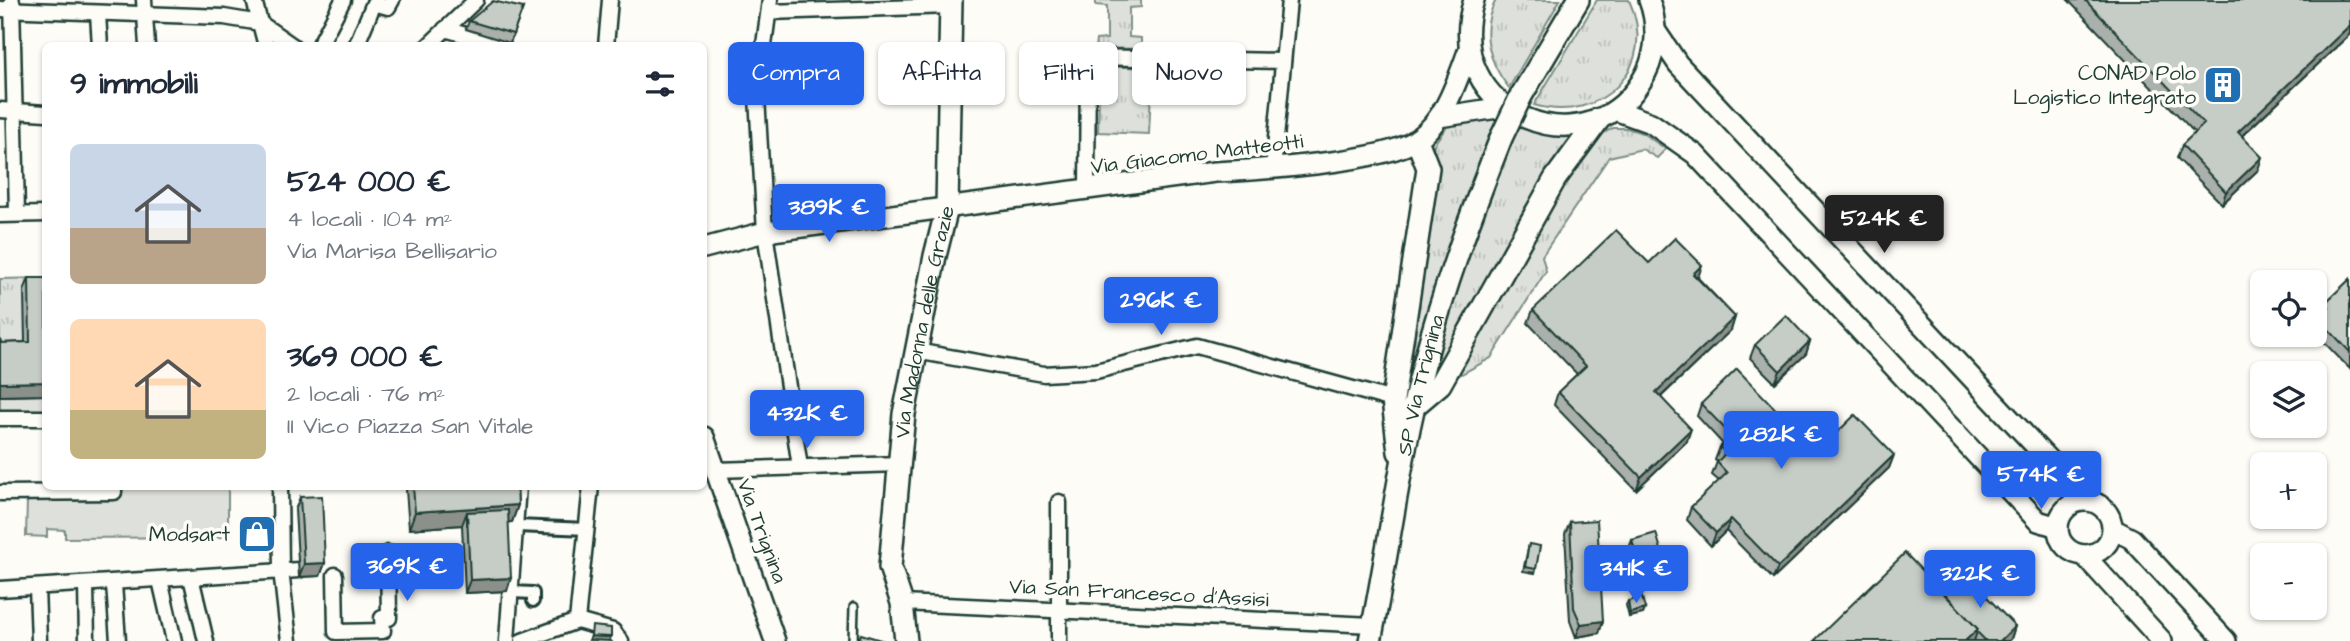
<!DOCTYPE html>
<html lang="it">
<meta charset="utf-8">
<style>
:root{--surface:#fff;--page:#f6f6f7;--text:#1f2937;--muted:#747a83;--accent:#2563eb}
body{margin:0;font-family:"Architects Daughter",sans-serif;background:var(--page);color:var(--text);height:100vh;display:flex;flex-direction:column;font-size:26px;white-space:nowrap}
*{box-sizing:border-box;margin:0}
p{font-size:23px;color:var(--muted)}
.icon{flex:none;width:38px;height:38px;fill:none;stroke:currentColor;stroke-width:2;stroke-linecap:round;stroke-linejoin:round}
.map{position:relative;flex:1;overflow:hidden}
.sheet{position:absolute;left:42px;top:42px;width:665px;height:448px;display:flex;flex-direction:column;background:var(--surface);border-radius:10px;box-shadow:0 2px 5px #0004}
.sheet>*{flex:none}
.hud{position:absolute;left:728px;top:42px;width:665px;height:63px;display:flex;gap:14px}
.buttons{position:absolute;left:2250px;top:270px;display:grid;gap:14px}
.buttons a{display:grid;place-items:center;width:77px;height:77px;border-radius:10px;background:var(--surface);box-shadow:0 2px 5px #0004;font-size:35px}
.price{position:absolute;translate:-50% -60px;padding:0 16px;border-radius:7px;background:var(--accent);color:#fff;font-size:23px;line-height:46px;filter:drop-shadow(0 2px 4px #0008)}
.price::after{content:'';position:absolute;left:50%;top:42px;width:21px;height:16px;margin-left:-10px;background:inherit;clip-path:polygon(0 0,100% 0,50% 100%)}
.price.selected{background:#222;color:#fff}
ul{padding:0;list-style:none}
li{display:flex;align-items:center;gap:21px;height:175px;padding:0 28px}
li span{display:grid;place-items:center;flex:none;width:196px;height:140px;border-radius:10px;color:#555}
li>.icon{margin-inline-start:auto}
span .icon{width:84px;height:84px;fill:#fffc;stroke-width:1}
li b{font-size:30px}
h2{display:flex;justify-content:space-between;align-items:center;height:84px;padding:0 28px;font-size:30px}
.tag{padding:0 24px;border-radius:10px;background:var(--surface);box-shadow:0 2px 5px #0004;font-size:24px;line-height:63px}
.tag.selected{background:var(--accent);color:#fff}
.map>svg:first-child{display:block}
</style>
<div class="map">
<svg width="2350" height="641" viewBox="0 0 2350 641">
<defs>
<pattern id="grass-tufts" width="24" height="20" patternUnits="userSpaceOnUse" patternTransform="scale(1.75)"><rect width="24" height="20" fill="#dde0db"/><path d="M3 7l-1-3M5 7V3M7 7l1-3M15 17l-1-3M17 17v-4M19 17l1-3" fill="none" stroke="#bdc1bd"/></pattern>
</defs>
<rect width="100%" height="100%" fill="#fdfcf7"/>
<filter id="ink" filterUnits="userSpaceOnUse"><feTurbulence type="fractalNoise" baseFrequency=".0143" numOctaves="2"/><feDisplacementMap in="SourceGraphic" scale="14" xChannelSelector="R" yChannelSelector="G"/><feConvolveMatrix kernelMatrix="1 2 1 2 8 2 1 2 1" color-interpolation-filters="sRGB"/></filter>
<g filter="url(#ink)">
<g fill="url(#grass-tufts)" stroke="#7e8e88" stroke-width="2">
<path d="M1096 0H1141V7L1129 8V37L1141 38V49L1095 48 1096 40 1107 39V6L1096 5Z"/>
<path d="M1496 0H1560L1509 88C1489 63 1479 30 1496 0Z"/>
<path d="M1597 0H1629C1660 67 1601 125 1534 105Z"/>
<path d="M1100 66 1152 68 1149 134 1098 132Z"/>
<path d="M1493 114 1522 128 1549 133 1600 135 1613 128H1627L1642 133 1666 149 1657 158 1642 149 1609 157 1542 256 1546 271 1491 358 1458 376 1404 356 1434 144 1451 121Z"/>
<path d="M45 278V414H0V279Z"/>
</g>
<path fill="#dde0db" stroke="#7e8e88" stroke-width="2" d="M118 487H228V537L65 538V530L47 529V537L26 536 27 501 118 500Z"/>
<g fill="none" stroke-linecap="round" stroke-linejoin="round">
<g stroke="#1f3d34" stroke-width="12">
<path id="service" d="M853 641 854 607"/>
</g>
<g stroke="#1f3d34" stroke-width="16">
<g id="pedestrian">
<path d="M517 526 587 529"/>
<path d="M512 592 533 593V601"/>
</g>
</g>
<g stroke="#1f3d34" stroke-width="19">
<g id="minor">
<path d="M144 0 147 46"/>
<path d="M254 0 266 46"/>
<path d="M770 0 757 97 765 232 800 467"/>
<path d="M12 1 17 213"/>
<path d="M0 9 224 17 260 23 293 46"/>
<path d="M769 12 951 6"/>
<path d="M98 14 100 46"/>
<path d="M445 29 503 46"/>
<path d="M319 46 343 0"/>
<path d="M356 46 374 3 388 7 392 0"/>
<path d="M428 46 476 0"/>
<path d="M606 46 610 0"/>
<path d="M0 110 46 113"/>
<path d="M1273 170 1289 0"/>
<path d="M1087 189 1088 57 1283 61"/>
<path d="M0 215 46 214"/>
<path d="M916 351 1044 374 1096 371 1197 346 1393 400"/>
<path d="M0 418H46"/>
<path d="M716 470 900 464"/>
<path d="M280 486 281 570 289 641"/>
<path d="M0 493 114 492V486"/>
<path d="M335 575 336 632 383 631 382 618H389L388 553"/>
<path d="M191 577 206 641"/>
<path d="M160 580 174 641"/>
<path d="M114 584 118 641"/>
<path d="M86 586 87 641"/>
<path d="M37 588 39 641"/>
<path d="M0 589 299 570"/>
<path d="M902 603 1373 625"/>
<path d="M577 621 613 631 621 641"/>
<path d="M507 641 518 486"/>
<path d="M522 641 577 621 591 486"/>
<path d="M1059 641V502"/>
</g>
</g>
<g stroke="#1f3d34" stroke-width="24">
<g id="tertiary">
<path d="M1474 0C1438 113 1592 178 1646 73 1657 51 1658 24 1649 0"/>
<path d="M1655 30 1678 64 2087 501"/>
<path d="M1615 110 1651 123 1695 154 2038 521 2058 527"/>
<path d="M1439 117 1504 107"/>
<path d="M704 248 765 232 1215 172C1257 170 1385 162 1416 140 1446 120 1457 80 1469 49"/>
<path d="M704 437 775 641"/>
<circle cx="2085" cy="528" r="27"/>
<path d="M2113 529 2132 539 2226 641"/>
<path d="M2084 555 2162 641"/>
</g>
</g>
<g stroke="#1f3d34" stroke-width="26">
<g id="secondary">
<path d="M1521 96 1578 0"/>
<path d="M1414 406 1440 384 1555 179 1599 119"/>
<path d="M1399 452 1393 400 1428 168 1417 140"/>
<path id="s1" d="M906 641 902 603 890 567 904 414 935 256 947 208 951 0"/>
<path id="s2" d="M1370 641C1389 549 1400 455 1424 364 1444 286 1472 212 1501 138"/>
</g>
</g>
<use href="#service" stroke="#fdfcf7" stroke-width="7"/>
<use href="#pedestrian" stroke="#fdfcf7" stroke-width="10"/>
<use href="#minor" stroke="#fdfcf7" stroke-width="14"/>
<use href="#tertiary" stroke="#fdfcf7" stroke-width="19"/>
<use href="#secondary" stroke="#fdfcf7" stroke-width="21"/>
<g stroke="#1f3d34" stroke-width="26" stroke-linecap="butt">
<path id="secondary-bridge" d="M1501 138 1521 96"/>
</g>
<use href="#secondary-bridge" stroke="#fdfcf7" stroke-width="21"/>
</g>
<g fill="#aab0ab" stroke="#1f3d34" stroke-width="2">
<path d="M2068 0H2350V34L2242 136 2258 170 2222 204 2177 158 2182 145 2195 133Z"/>
<path d="M523 8 510 43 466 29 469 21Z"/>
<path d="M1649 263 1698 278 1735 317 1731 330 1661 397 1687 441 1636 490 1554 405 1558 392 1577 374 1528 323 1533 310Z"/>
<path d="M29 278H46V395L0 396V339L1 343 25 342 24 291Z"/>
<path d="M2350 279V369L2315 333V322L2317 317 2321 313 2325 303Z"/>
<path d="M1810 341 1806 354 1775 383 1750 358 1755 345Z"/>
<path d="M1701 404 1817 452 1894 455 1889 468 1773 579 1726 531 1711 546 1687 520 1691 507 1719 481 1712 475 1717 462 1715 460 1720 447 1723 444 1697 416Z"/>
<path d="M408 486H517L518 505 512 522H508L507 591 465 593 462 525 409 529 406 490Z"/>
<path d="M300 497 325 563 320 576 299 577 295 510Z"/>
<path d="M1570 522 1603 621 1599 633 1576 637 1570 621 1565 534Z"/>
<path d="M1632 540 1669 576 1666 584 1641 591 1629 548Z"/>
<path d="M1529 544 1536 569 1535 573 1523 571Z"/>
<path d="M1945 594 2015 626 2011 639 2009 641H1814Z"/>
<path d="M1628 601 1645 609 1643 614 1629 617 1626 605Z"/>
</g>
<g fill="#8b908b" stroke="#1f3d34" stroke-width="2">
<path d="M2350 25V34L2233 144 2238 132Z"/>
<path d="M2262 157 2258 170 2222 204 2226 192Z"/>
<path d="M1702 265 1698 278 1693 274Z"/>
<path d="M1735 317 1731 330 1652 405 1656 392Z"/>
<path d="M1810 341 1806 354 1775 383 1780 371Z"/>
<path d="M46 382V395L0 396V383Z"/>
<path d="M1691 429 1687 441 1636 490 1641 477Z"/>
<path d="M1894 455 1889 468 1773 579 1778 567Z"/>
<path d="M518 505 512 522 467 525V512L462 525 409 529 415 512Z"/>
<path d="M1731 519 1726 531 1711 546 1716 533Z"/>
<path d="M325 563 320 576 299 577 304 564Z"/>
<path d="M1669 576 1666 584 1641 591 1644 583Z"/>
<path d="M511 578 507 591 465 593 470 580Z"/>
<path d="M1645 609 1643 614 1629 617 1630 613Z"/>
<path d="M1603 621 1599 633 1576 637 1581 624Z"/>
<path d="M2015 626 2011 639 2009 641H2000Z"/>
<path d="M1978 629 1974 641H1965Z"/>
<path d="M591 636 611 637 609 641 589 640Z"/>
</g>
<g fill="#c6cdc7" stroke="#1f3d34" stroke-width="2">
<path d="M2085 0H2350V25L2238 132 2262 157 2226 192 2182 145 2204 124Z"/>
<path d="M493 1 523 8 513 34 469 21Z"/>
<path d="M1616 230 1649 263 1675 238 1702 265 1693 274 1735 317 1656 392 1691 429 1641 477 1558 392 1586 366 1533 310Z"/>
<path d="M29 278H46V382L0 383V339L1 343 30 342Z"/>
<path d="M2350 279V352L2317 317 2329 307 2325 303Z"/>
<path d="M1786 315 1810 341 1780 371 1755 345Z"/>
<path d="M1737 369 1817 452 1855 415 1894 455 1778 567 1731 519 1716 533 1691 507 1727 473 1717 462 1726 453 1720 447 1732 436 1701 404Z"/>
<path d="M413 486H517L518 505 415 512Z"/>
<path d="M322 496 325 563 304 564 300 497Z"/>
<path d="M508 510 511 578 470 580 467 512Z"/>
<path d="M1597 520 1603 621 1581 624 1574 608 1570 522Z"/>
<path d="M1656 533 1669 576 1644 583 1632 540Z"/>
<path d="M1529 544 1540 546 1536 569 1525 567Z"/>
<path d="M1905 553 1978 629 1965 641H1814Z"/>
<path d="M1965 574 2015 626 2000 641H1986L1977 632 1978 629 1945 594Z"/>
<path d="M1642 597 1645 609 1630 613 1628 601Z"/>
<path d="M592 626 611 628V637L591 636Z"/>
<path d="M861 634 884 641H858Z"/>
</g>
</g>
<defs>
<g id="building-square" transform="scale(2.0125)"><rect x="-9" y="-9" width="18" height="18" rx="4" fill="#1f6fb2" stroke="#fdfcf7"/><path d="M-4-6H4V6H1V3H-1V6H-4ZM-2.5-4.3h1.7v1.8h-1.7ZM.8-4.3h1.7v1.8H.8ZM-2.5-1h1.7V.8h-1.7ZM.8-1h1.7V.8H.8Z" fill="#fff"/></g>
<g id="shop-square" transform="scale(2.0125)"><rect x="-9" y="-9" width="18" height="18" rx="4" fill="#1f6fb2" stroke="#fdfcf7"/><path d="M-5-2.5h2.3a2.7 3.5 0 0 1 5.4 0H5L5.5 6h-11ZM-1.5-2.5h3a1.5 2.3 0 0 0-3 0Z" fill="#fff"/></g>
</defs>
<g fill-rule="evenodd">
<use href="#building-square" x="2223" y="85"/>
<use href="#shop-square" x="257" y="534"/>
</g>
<g text-anchor="middle" dominant-baseline="central" stroke-width="7" stroke-linejoin="round" paint-order="stroke">
<g font-size="21" fill="#1f3d34" stroke="#fdfcf7" text-anchor="end">
<text x="2196" y="73">CONAD Polo<tspan x="2196" dy="24">Logistico Integrato</tspan></text>
<text x="230" y="534">Modsart</text>
</g>
<g font-size="21" fill="#1f3d34" stroke="#fdfcf7">
<text transform="translate(1197 154) rotate(-7)">Via Giacomo Matteotti</text>
<text stroke="none"><textPath href="#s1" startOffset="324">Via Madonna delle Grazie</textPath></text>
<text stroke="none"><textPath href="#s2" startOffset="261">SP Via Trignina</textPath></text>
<text transform="translate(762 531) rotate(70)">Via Trignina</text>
<text transform="translate(1139 593) rotate(3)">Via San Francesco d'Assisi</text>
</g>
</g>
</svg>
<div class="buttons">
<a><svg class="icon" aria-label="locate" viewBox="0 0 24 24"><circle cx="12" cy="12" r="6"/><path d="M12 2v4M12 18v4M2 12h4M18 12h4"/></svg></a>
<a><svg class="icon" aria-label="layers" viewBox="0 0 24 24"><path d="M12 4l9 5-9 5-9-5zM3 14l9 5 9-5"/></svg></a>
<a>+</a>
<a>−</a>
</div>
<b class="price" style="left:829px;top:244px">389K €</b>
<b class="price selected" style="left:1884px;top:255px">524K €</b>
<b class="price" style="left:1161px;top:337px">296K €</b>
<b class="price" style="left:807px;top:450px">432K €</b>
<b class="price" style="left:1781px;top:471px">282K €</b>
<b class="price" style="left:2041px;top:511px">574K €</b>
<b class="price" style="left:407px;top:603px">369K €</b>
<b class="price" style="left:1636px;top:605px">341K €</b>
<b class="price" style="left:1980px;top:610px">322K €</b>
<div class="hud">
<a class="tag selected">Compra</a>
<a class="tag">Affitta</a>
<a class="tag">Filtri</a>
<a class="tag">Nuovo</a>
</div>
<section class="sheet">
<h2>9 immobili<svg class="icon" aria-label="filters" viewBox="0 0 24 24"><path d="M4 7h16M4 17h16"/><circle cx="9" cy="7" r="2"/><circle cx="15" cy="17" r="2"/></svg></h2>
<ul>
<li><span style="background:linear-gradient(#c9d6e8 60%,#b9a48a 0)"><svg class="icon" aria-label="home" viewBox="0 0 24 24"><path d="M3 11l9-7 9 7M6 9v11h12V9"/></svg></span><div><b>524 000 €</b><p>4 locali · 104 m²</p><p>Via Marisa Bellisario</p></div></li>
<li><span style="background:linear-gradient(#ffd9b3 65%,#c2b280 0)"><svg class="icon" aria-label="home" viewBox="0 0 24 24"><path d="M3 11l9-7 9 7M6 9v11h12V9"/></svg></span><div><b>369 000 €</b><p>2 locali · 76 m²</p><p>II Vico Piazza San Vitale</p></div></li>
</ul>
</section>
</div>
